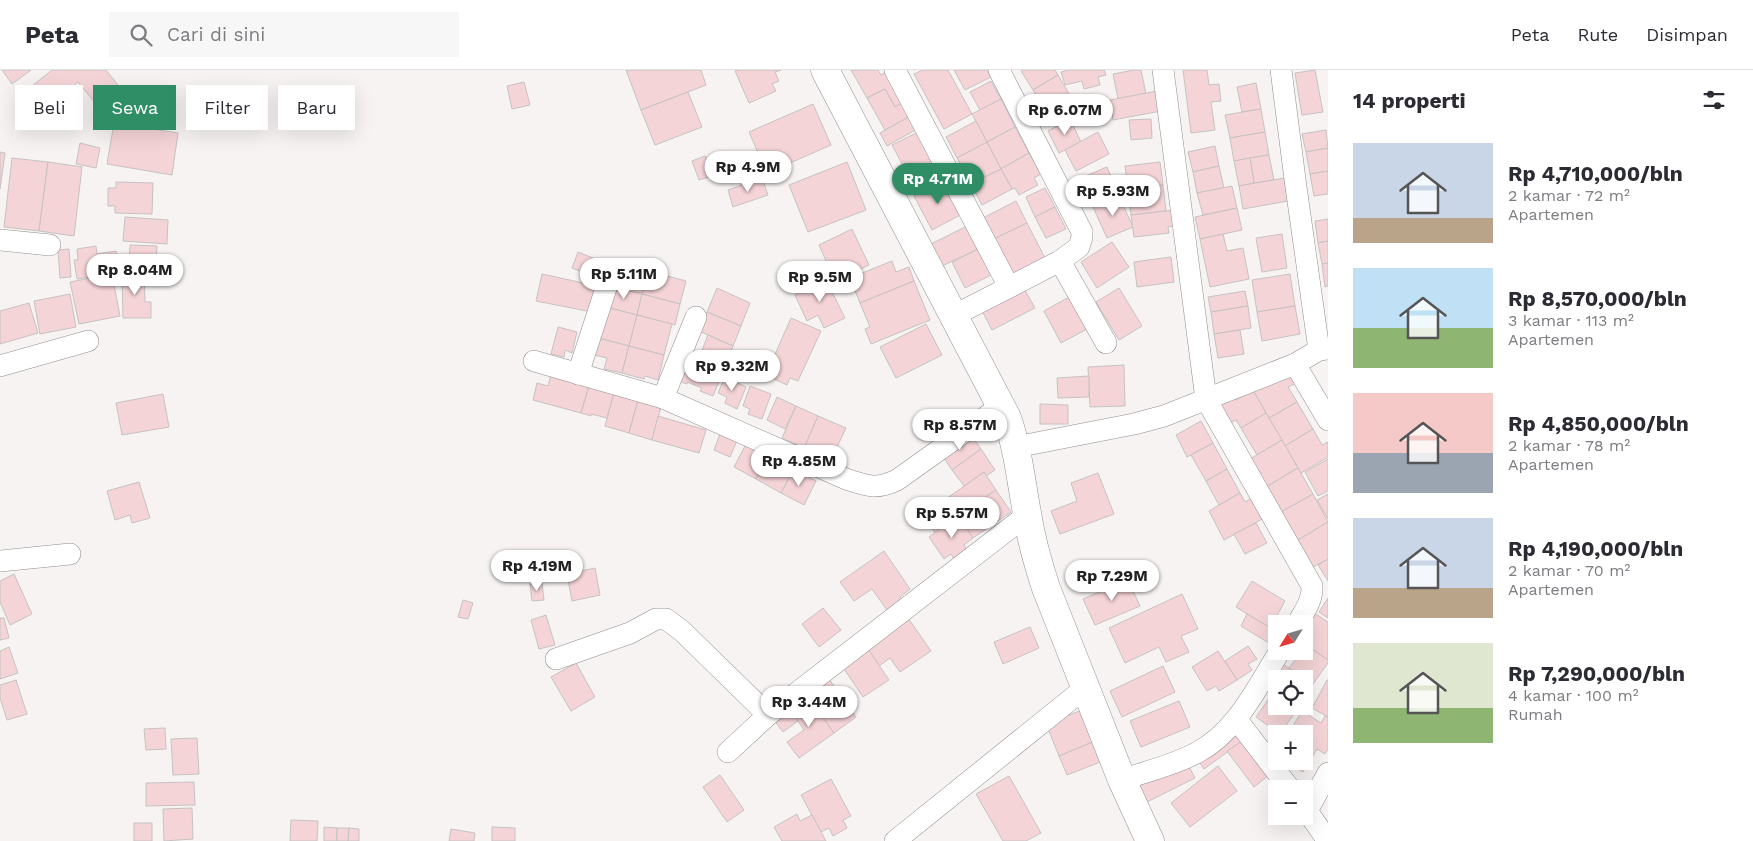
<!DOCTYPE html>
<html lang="id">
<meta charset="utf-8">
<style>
:root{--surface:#fff;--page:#f7f7f7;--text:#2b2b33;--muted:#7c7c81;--line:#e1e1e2;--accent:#308e67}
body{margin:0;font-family:"Work Sans",sans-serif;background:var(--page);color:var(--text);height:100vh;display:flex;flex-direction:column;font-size:19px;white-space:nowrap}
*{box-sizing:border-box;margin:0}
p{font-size:16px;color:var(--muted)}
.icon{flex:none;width:28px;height:28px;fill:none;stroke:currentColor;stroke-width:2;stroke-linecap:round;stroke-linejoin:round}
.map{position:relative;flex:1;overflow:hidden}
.side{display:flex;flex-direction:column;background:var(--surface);width:425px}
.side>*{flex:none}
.hud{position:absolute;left:15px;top:15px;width:475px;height:45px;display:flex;gap:10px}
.needle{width:32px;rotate:233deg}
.buttons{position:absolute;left:1268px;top:545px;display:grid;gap:10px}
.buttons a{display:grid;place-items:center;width:45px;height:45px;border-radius:0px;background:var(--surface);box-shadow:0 5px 20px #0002;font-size:25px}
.price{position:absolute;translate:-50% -42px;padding:0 11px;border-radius:18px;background:#fff;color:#222;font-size:16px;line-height:32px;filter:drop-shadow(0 1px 2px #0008)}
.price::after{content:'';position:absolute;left:50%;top:30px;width:15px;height:11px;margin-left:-8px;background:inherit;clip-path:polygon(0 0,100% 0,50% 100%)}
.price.on{background:var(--accent);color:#fff}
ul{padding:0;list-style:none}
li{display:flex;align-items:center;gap:15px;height:125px;padding:0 25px}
li span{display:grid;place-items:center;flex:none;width:140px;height:100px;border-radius:0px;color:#555}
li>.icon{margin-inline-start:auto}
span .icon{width:60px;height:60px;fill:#fffc;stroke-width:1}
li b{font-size:21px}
h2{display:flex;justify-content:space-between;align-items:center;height:60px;padding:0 25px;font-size:21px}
.pill{padding:0 18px;border-radius:0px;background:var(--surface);box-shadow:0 5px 20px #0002;font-size:18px;line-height:45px}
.pill.on{background:var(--accent);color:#fff}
header{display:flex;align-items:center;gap:30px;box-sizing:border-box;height:70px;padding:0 25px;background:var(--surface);border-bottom:1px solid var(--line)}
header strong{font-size:24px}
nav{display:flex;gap:28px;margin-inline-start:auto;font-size:18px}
.search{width:350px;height:45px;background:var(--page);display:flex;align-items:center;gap:12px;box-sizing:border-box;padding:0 18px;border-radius:0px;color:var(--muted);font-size:19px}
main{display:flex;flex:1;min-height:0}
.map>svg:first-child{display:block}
</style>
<header>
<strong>Peta</strong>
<div class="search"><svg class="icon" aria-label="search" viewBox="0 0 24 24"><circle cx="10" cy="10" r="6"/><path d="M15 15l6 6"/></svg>Cari di sini</div>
<nav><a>Peta</a><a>Rute</a><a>Disimpan</a></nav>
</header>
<main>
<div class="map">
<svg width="1328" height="771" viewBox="0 0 1328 771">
<rect width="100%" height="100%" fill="#f7f3f3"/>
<g fill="#f5d4d7" stroke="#c7c2c2">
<path d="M2 0H31L12 14Z"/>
<path d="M52 0H106L121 19 99 38 78 12 39 44 22 24Z"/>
<path d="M626 0H701L706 15 641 40Z"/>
<path d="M738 0H781L775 2 779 11 772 14 776 21 749 33 735 1Z"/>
<path d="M851 0H878L881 5 888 1 905 31 895 37 885 19 867 28Z"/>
<path d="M923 0H948L972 44 944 59 914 4Z"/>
<path d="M954 0H987L991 7 965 20Z"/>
<path d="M1023 0H1055L1058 5 1033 20 1021 1Z"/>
<path d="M1069 0H1104L1106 5 1098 7 1100 15 1084 19 1082 11 1065 15 1061 2Z"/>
<path d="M1134 0H1141L1146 24 1118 29 1113 4Z"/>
<path d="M1183 0H1207L1209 15 1219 14 1221 31 1211 32 1215 60 1191 63Z"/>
<path d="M1315 0 1323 42 1302 45 1295 3Z"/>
<path d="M1058 5 1074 32 1040 52 1036 44 1044 39 1033 20Z"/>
<path d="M991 11 1001 29 980 40 970 22Z"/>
<path d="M524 12 530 35 512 39 507 16Z"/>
<path d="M1256 13 1261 39 1242 42 1237 17Z"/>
<path d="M885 19 895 37 905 31 912 45 885 60 867 28Z"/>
<path d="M1157 21 1161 41 1113 50 1110 30Z"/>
<path d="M688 22 702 57 655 75 641 40Z"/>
<path d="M1001 29 1015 57 987 72 972 44Z"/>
<path d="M813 34 831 75 767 103 749 62Z"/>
<path d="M1261 39 1265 62 1230 68 1225 45Z"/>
<path d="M912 45 919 58 887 76 880 63Z"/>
<path d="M1070 49 1081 72 1059 83 1048 61Z"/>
<path d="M1151 49 1152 68 1131 70 1129 50Z"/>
<path d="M976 51 987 72 957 88 946 67Z"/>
<path d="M114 53 178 63 172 105 107 94Z"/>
<path d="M1015 57 1029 83 1001 99 987 72Z"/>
<path d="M1326 60 1328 78 1306 82 1302 64Z"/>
<path d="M918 62 944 110 918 124 892 75Z"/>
<path d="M1098 62 1109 84 1076 101 1065 80Z"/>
<path d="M1265 62 1269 85 1234 91 1230 68Z"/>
<path d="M987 72 1001 99 971 114 957 88Z"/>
<path d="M80 73 100 78 96 98 76 94Z"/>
<path d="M1215 76 1219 96 1193 102 1188 82Z"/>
<path d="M1328 78V101L1310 104 1306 82Z"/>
<path d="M0 82 5 83 0 119Z"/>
<path d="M1029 83 1041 104 1034 108 1038 115 1019 125 1015 118 1012 119 1001 99Z"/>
<path d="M1269 85 1274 110 1254 113 1250 88Z"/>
<path d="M705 86 712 106 699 110 692 91Z"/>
<path d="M12 88 48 92 39 161 4 157Z"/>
<path d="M1250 88 1254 113 1239 116 1234 91Z"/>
<path d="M741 89 748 103 730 111 723 97Z"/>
<path d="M48 92 82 97 74 166 39 161Z"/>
<path d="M847 92 866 140 808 162 789 115Z"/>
<path d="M1160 92 1163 115 1128 120 1125 96Z"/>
<path d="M1219 96 1224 118 1197 123 1193 102Z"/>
<path d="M1107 97 1119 126 1093 137 1081 108Z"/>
<path d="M1001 99 1012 119 982 135 971 114Z"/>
<path d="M1328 101V124L1314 126 1310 104Z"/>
<path d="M762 108 768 125 733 137 728 120Z"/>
<path d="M1284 108 1288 131 1243 139 1239 116Z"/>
<path d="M944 110 962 144 932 160 914 126Z"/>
<path d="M116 112 153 113 152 144 115 143V136H108V118H116Z"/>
<path d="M1163 115 1166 141 1131 145 1128 120Z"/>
<path d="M1232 116 1237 138 1203 145 1197 123Z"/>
<path d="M1045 118 1055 137 1035 147 1026 127Z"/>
<path d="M1119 126 1133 157 1107 168 1093 137Z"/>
<path d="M1016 131 1027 153 994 169 983 148Z"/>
<path d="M1055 137 1066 159 1046 168 1035 147Z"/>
<path d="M1237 138 1242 160 1200 169 1195 147Z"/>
<path d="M1175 140 1177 155 1168 157 1169 163 1134 167 1131 145Z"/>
<path d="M125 147 168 150 167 174 123 171Z"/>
<path d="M1328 149V171L1318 173 1315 151Z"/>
<path d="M1027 153 1045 188 1012 204 994 169Z"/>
<path d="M967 156 978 179 942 196 931 174Z"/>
<path d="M852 159 869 195 835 211 819 175Z"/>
<path d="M1223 164 1227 181 1243 178 1249 209 1210 217 1200 169Z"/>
<path d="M1282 164 1287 198 1262 202 1256 168Z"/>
<path d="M1328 171V193L1322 194 1318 173Z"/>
<path d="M1112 172 1129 197 1097 218 1081 192Z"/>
<path d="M130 175 157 176 156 196 129 194Z"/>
<path d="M96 176 97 184 116 181 120 202 77 209 74 190H78L77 179Z"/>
<path d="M69 179 71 207 60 208 58 180Z"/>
<path d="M978 179 991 205 965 218 952 192Z"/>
<path d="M578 182 598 190 592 206 572 198Z"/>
<path d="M1171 187 1174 212 1137 217 1134 192Z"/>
<path d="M892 191 896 202 909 197 914 211 860 233 850 208Z"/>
<path d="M617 193 648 201 642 224 611 216Z"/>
<path d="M1328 193V216L1325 217 1322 194Z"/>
<path d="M144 201 145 232H151V248H123L122 202Z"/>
<path d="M648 201 686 211 680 234 642 224Z"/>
<path d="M112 204 120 246 79 254 70 212Z"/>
<path d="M542 204 597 216 592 242 536 231Z"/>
<path d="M1290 204 1295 236 1257 242 1252 210Z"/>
<path d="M825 208 845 248 824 258 818 245 807 251 795 225 805 220 804 217Z"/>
<path d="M914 211 930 250 871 274 865 259 870 257 860 233Z"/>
<path d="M1021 213 1035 238 992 260 979 235Z"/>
<path d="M611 216 642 224 637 245 606 237Z"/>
<path d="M717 218 750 233 741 256 707 242Z"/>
<path d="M1119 218 1142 256 1119 270 1096 232Z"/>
<path d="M1245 221 1248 236 1211 242 1208 227Z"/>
<path d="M70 224 76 257 40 264 34 231Z"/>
<path d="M642 224 680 234 675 255 637 245Z"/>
<path d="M1071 226 1089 258 1061 273 1044 241Z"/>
<path d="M29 233 38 263 0 274V241Z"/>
<path d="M1248 236 1251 258 1214 264 1211 242Z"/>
<path d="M1295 236 1300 264 1262 271 1257 242Z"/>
<path d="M606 237 637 245 629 276 598 268Z"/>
<path d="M707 242 741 256 733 276 699 261Z"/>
<path d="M637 245 672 254 664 285 629 276Z"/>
<path d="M791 248 821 261 798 311 790 308 787 315 772 308 775 301 769 298Z"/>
<path d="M926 254 942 285 896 308 880 277Z"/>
<path d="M558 257 577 262 572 283 565 280 564 287 551 284Z"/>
<path d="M1240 260 1244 284 1218 288 1214 264Z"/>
<path d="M708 265 733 276 726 294 701 283Z"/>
<path d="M598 268 629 276 622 303 604 299 607 288 594 285Z"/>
<path d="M629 276 664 285 658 310 645 306 644 309 622 303Z"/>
<path d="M684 290 721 306 713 326 700 321 702 318 687 312V314L676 310Z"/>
<path d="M1124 295 1125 336 1090 337 1088 297Z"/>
<path d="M1288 300 1295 314 1288 317 1297 332 1269 348 1253 320Z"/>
<path d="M551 305 589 316 581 343 533 330 537 313 548 316Z"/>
<path d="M1089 306V327L1058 328 1057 308Z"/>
<path d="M725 307 746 317 737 339 725 333 727 327 718 323Z"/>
<path d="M589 316 614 323 607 348 591 344V346L581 343Z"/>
<path d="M750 316 771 324 762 349 748 344 750 339 743 336Z"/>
<path d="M1253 320 1266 343 1241 358 1236 350 1230 353 1217 331 1232 322 1236 330Z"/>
<path d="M614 323 638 330 629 363 605 356Z"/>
<path d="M163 324 169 357 122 365 116 333Z"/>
<path d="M777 327 796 336 785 359 767 350Z"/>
<path d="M638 330 661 337 652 370 629 363Z"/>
<path d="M1297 332 1313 359 1285 376 1269 348Z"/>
<path d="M1040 334 1068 335V354H1040Z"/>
<path d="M796 336 818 346 804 378 782 368Z"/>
<path d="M1266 343 1282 370 1257 385 1241 358Z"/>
<path d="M658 346 706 360 699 383 652 370Z"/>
<path d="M818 346 846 358 831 390 804 378Z"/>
<path d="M1201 351 1213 373 1187 387 1176 365Z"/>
<path d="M1313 359 1322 375 1328 372V387L1301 403 1285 376Z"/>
<path d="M721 361 738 368 730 387 714 380Z"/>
<path d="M969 362 981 379 952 400 940 382Z"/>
<path d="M1282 370 1298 398 1266 417 1250 389Z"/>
<path d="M1213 373 1227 399 1206 411 1191 385Z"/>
<path d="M746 374 769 386 756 409 734 397Z"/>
<path d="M981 379 995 400 986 406 984 402 964 416 952 400Z"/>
<path d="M769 386 794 399 781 423 756 409Z"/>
<path d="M1328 389V421L1318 426 1305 402Z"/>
<path d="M1298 398 1313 424 1281 442 1266 417Z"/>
<path d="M794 399 816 411 804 435 781 423Z"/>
<path d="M1227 399 1240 423 1219 435 1206 411Z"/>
<path d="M984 402 996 420 958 446 946 429Z"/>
<path d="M1098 403 1114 444 1060 464 1051 441 1077 431 1071 413Z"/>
<path d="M139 412 150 448 132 453 130 445 115 450 107 421Z"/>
<path d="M996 420 1011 442 973 468 958 446Z"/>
<path d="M1240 423 1245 432 1255 426 1266 447 1224 470 1209 441Z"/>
<path d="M1313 424 1328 452 1298 470 1281 442Z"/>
<path d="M1328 424V449L1317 430Z"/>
<path d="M946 429 958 446 935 463 923 445Z"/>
<path d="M958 446 973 468 964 475 967 480 954 489 951 484 944 489 929 467Z"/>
<path d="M1328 452V489L1313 497 1298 470Z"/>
<path d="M1256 453 1267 473 1245 484 1234 464Z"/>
<path d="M884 481 910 519 900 527 901 529 887 540 872 519 854 531 840 512Z"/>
<path d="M1328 489V511L1318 495Z"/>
<path d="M595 498 600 525 572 531 567 504Z"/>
<path d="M14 504 32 544 10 555 0 532V511Z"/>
<path d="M1128 510 1140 536 1095 555 1083 529Z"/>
<path d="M1252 511 1285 531 1270 558 1236 537Z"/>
<path d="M542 513 544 530 532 531 530 514Z"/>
<path d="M1182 524 1198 559 1181 566 1189 582 1166 592 1159 577 1125 593 1109 558Z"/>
<path d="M1328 528V548L1319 542Z"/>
<path d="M463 530 473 533 468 549 458 547Z"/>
<path d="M823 538 841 560 819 577 802 554Z"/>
<path d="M1313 542 1328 552V590L1305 574 1309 569 1304 565V556Z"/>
<path d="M1247 544 1276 561 1269 573 1241 556Z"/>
<path d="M546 545 555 575 539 579 531 550Z"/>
<path d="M0 548H4L9 568 0 570Z"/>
<path d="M908 548 931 581 900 602 890 588 879 596 866 576Z"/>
<path d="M1030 557 1039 578 1003 594 994 572Z"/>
<path d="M1304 573 1328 590V593L1313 614 1289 598 1296 589 1288 584 1290 581H1304Z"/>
<path d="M866 576 889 610 863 627 840 593Z"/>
<path d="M1248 576 1257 589 1248 594 1252 600 1237 610 1225 591Z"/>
<path d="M9 577 18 603 0 609V581Z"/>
<path d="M1218 581 1237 610 1219 621 1216 616 1207 621 1192 597Z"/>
<path d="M576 593 595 627 571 641 551 607Z"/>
<path d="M1281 593 1313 614 1304 629V609H1278L1273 606Z"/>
<path d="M1163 596 1175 622 1122 647 1110 621Z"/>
<path d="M829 609 856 647 834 663 806 625Z"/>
<path d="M16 610 27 644 7 650 0 628V615Z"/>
<path d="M1327 610H1328V647L1312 638Z"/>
<path d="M804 622 834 663 799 688 787 672 804 660 794 645 803 638 796 628Z"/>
<path d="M1272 624 1276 627V636H1289L1296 641 1280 664 1256 647Z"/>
<path d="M796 628 803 638 794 645 798 651 783 662 771 646Z"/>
<path d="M1179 631 1190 657 1141 677 1130 651Z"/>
<path d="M1082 640 1095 671 1059 686 1046 654Z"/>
<path d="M1302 641 1321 653 1325 646 1328 648V679L1325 684 1317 679 1303 702 1285 691H1304V664H1288Z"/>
<path d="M165 658 166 679 146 680 144 659Z"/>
<path d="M1236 660 1244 670 1204 699 1197 689Z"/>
<path d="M197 668 199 704 173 705 171 669Z"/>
<path d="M1244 670 1269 705 1254 717 1227 681Z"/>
<path d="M1095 671 1103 691 1067 705 1059 686Z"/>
<path d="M1185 689 1195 708 1147 732 1137 714Z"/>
<path d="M1218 696 1237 721 1190 757 1171 733Z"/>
<path d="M720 705 744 740 727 752 703 717Z"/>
<path d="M1009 706 1041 763 1026 771H1003L976 724Z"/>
<path d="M831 709 851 746 843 750 847 758 833 766 829 758 821 762 801 725Z"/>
<path d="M194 712 195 735 146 736V713Z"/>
<path d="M192 738 193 769 164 771 163 739Z"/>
<path d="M797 744 800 751 812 745 826 771H782L774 757Z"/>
<path d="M291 750 318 751 317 771H290Z"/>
<rect x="134" y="753" width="18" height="18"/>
<path d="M324 757 337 758V771H324Z"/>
<path d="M492 757 515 758V771H492Z"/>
<path d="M337 758H349L348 771H337Z"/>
<path d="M349 758 359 759V771H348Z"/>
<path d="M451 759 475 763 474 771H449Z"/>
</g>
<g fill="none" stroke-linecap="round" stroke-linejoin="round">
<g stroke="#928e8f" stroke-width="22">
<g id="street">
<path d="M895 0 1009 217"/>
<path d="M1163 0 1206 329 1312 516C1313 530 1304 542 1297 554"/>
<path d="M1281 0 1296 117 1319 280"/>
<path d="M0 170 50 175"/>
<path d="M1060 191 1106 273"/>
<path d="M953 246 1060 191 1079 177 1082 167V162L999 0"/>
<path d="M534 291 663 328 846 409C867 416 876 420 897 410L1001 336"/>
<path d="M1295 294 1328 350"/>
<path d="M0 296 88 271"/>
<path d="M578 304 609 209"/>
<path d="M663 328 696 247"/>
<path d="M1016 377 1134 354 1164 346 1295 294 1319 280 1328 279"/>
<path d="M0 491 70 484"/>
<path d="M556 589 630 563 656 549H666L682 561 768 645"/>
<path d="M1237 650 1290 719"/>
<path d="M728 682 768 645 1027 445"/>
<path d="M1122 710C1147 701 1175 695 1198 682 1237 661 1257 617 1280 581"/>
<path d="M1304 737 1307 741 1328 703"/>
<path d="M1307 741 1328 771"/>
<path d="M895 771 1085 618"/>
</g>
</g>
<g stroke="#928e8f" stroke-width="29">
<path id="secondary" d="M825 0 1007 348C1018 379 1021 411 1027 443 1031 469 1038 494 1046 518L1122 710 1150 771"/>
</g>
<use href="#street" stroke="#fff" stroke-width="21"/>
<use href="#secondary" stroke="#fff" stroke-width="28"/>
</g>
</svg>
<div class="buttons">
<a><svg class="needle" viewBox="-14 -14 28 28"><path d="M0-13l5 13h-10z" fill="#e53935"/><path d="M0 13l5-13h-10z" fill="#7c7c81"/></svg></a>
<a><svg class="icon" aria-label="locate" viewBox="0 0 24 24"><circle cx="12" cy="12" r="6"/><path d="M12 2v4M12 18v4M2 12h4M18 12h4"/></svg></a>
<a>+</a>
<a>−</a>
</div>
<b class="price" style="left:1065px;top:66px">Rp 6.07M</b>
<b class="price" style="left:748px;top:123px">Rp 4.9M</b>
<b class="price on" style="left:938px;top:135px">Rp 4.71M</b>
<b class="price" style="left:1113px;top:147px">Rp 5.93M</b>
<b class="price" style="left:135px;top:226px">Rp 8.04M</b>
<b class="price" style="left:624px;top:230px">Rp 5.11M</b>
<b class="price" style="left:820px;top:233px">Rp 9.5M</b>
<b class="price" style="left:732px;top:322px">Rp 9.32M</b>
<b class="price" style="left:960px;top:381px">Rp 8.57M</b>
<b class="price" style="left:799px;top:417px">Rp 4.85M</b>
<b class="price" style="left:952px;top:469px">Rp 5.57M</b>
<b class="price" style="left:537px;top:522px">Rp 4.19M</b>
<b class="price" style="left:1112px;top:532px">Rp 7.29M</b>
<b class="price" style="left:809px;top:658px">Rp 3.44M</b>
<div class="hud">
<a class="pill">Beli</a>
<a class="pill on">Sewa</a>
<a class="pill">Filter</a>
<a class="pill">Baru</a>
</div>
</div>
<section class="side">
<h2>14 properti<svg class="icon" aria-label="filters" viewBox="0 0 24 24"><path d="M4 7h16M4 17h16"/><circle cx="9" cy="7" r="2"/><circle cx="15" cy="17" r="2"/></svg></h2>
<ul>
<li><span style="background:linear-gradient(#c9d6e8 75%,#b9a48a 0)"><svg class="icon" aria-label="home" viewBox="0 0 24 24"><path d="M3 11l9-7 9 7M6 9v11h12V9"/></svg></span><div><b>Rp 4,710,000/bln</b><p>2 kamar · 72 m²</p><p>Apartemen</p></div></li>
<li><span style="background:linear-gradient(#bfe0f5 60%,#8fb573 0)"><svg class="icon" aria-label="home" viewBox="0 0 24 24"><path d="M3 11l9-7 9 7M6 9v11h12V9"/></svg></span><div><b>Rp 8,570,000/bln</b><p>3 kamar · 113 m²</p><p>Apartemen</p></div></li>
<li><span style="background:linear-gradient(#f6c9c9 60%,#9aa5b1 0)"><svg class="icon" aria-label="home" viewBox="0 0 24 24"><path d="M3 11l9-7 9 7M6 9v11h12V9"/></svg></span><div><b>Rp 4,850,000/bln</b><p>2 kamar · 78 m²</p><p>Apartemen</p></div></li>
<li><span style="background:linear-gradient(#c9d6e8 70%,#b9a48a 0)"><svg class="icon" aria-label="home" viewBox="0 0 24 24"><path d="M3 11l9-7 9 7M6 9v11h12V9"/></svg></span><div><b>Rp 4,190,000/bln</b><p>2 kamar · 70 m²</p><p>Apartemen</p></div></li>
<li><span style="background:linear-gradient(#dfe7d0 65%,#8fb573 0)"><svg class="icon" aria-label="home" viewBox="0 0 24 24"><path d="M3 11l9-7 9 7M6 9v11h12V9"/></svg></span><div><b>Rp 7,290,000/bln</b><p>4 kamar · 100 m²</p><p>Rumah</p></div></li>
</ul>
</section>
</main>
